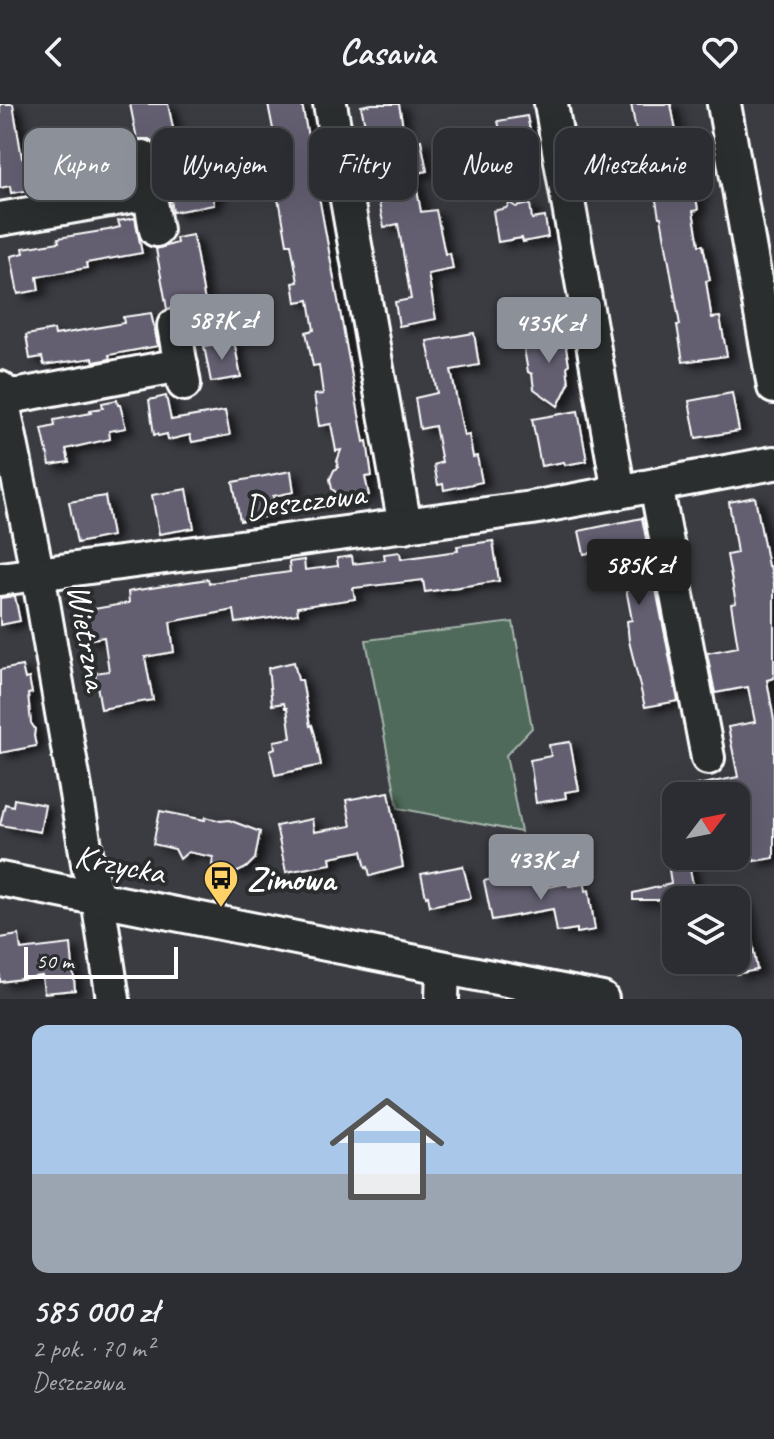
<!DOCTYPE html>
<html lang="pl">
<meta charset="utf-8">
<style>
:root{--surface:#2c2d32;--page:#38393e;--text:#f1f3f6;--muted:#a6a8ac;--line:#48494d;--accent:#8c9099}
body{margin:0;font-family:Caveat,sans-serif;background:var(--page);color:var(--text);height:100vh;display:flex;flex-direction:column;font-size:30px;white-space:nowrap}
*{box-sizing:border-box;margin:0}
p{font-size:26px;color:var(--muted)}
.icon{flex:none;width:44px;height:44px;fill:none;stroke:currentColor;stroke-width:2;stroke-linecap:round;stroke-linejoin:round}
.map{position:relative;height:895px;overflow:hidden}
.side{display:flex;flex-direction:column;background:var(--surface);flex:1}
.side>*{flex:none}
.guide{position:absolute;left:24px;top:24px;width:726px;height:72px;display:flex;gap:16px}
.needle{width:52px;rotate:58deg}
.fabs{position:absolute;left:662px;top:678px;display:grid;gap:16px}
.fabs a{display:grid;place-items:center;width:88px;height:88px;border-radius:16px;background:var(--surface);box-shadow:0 8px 32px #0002,0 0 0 2px var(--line);font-size:40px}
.scale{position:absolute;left:24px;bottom:20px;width:154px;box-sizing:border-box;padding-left:8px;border:4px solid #fff;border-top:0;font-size:22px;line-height:28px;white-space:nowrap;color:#fff;-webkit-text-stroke:6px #2a2d2e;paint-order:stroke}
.price{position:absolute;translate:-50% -68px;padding:0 18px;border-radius:8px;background:var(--accent);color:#fff;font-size:26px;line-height:52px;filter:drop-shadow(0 2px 4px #0008)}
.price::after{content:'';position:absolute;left:50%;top:48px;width:24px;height:18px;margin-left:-12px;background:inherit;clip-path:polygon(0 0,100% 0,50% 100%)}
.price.selected{background:#222;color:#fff}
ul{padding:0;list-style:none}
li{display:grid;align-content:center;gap:16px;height:424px;padding:0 32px}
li+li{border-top:2px solid var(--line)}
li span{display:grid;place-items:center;height:248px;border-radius:16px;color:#555}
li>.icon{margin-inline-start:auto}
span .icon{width:144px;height:144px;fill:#fffc;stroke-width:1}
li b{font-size:34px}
.chip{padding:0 28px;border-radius:16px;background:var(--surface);box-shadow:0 8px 32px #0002,0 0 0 2px var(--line);font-size:28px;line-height:72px}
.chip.selected{background:var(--accent);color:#fff}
header{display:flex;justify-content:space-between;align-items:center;height:104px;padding:0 32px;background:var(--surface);font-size:36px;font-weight:700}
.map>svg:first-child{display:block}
</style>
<header><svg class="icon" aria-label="back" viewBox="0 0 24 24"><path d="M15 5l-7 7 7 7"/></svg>Casavia<svg class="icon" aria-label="heart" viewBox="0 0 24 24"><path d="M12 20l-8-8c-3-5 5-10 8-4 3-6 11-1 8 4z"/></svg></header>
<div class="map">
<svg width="774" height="895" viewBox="0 0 774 895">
<defs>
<filter id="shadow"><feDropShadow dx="8" dy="4.5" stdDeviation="4" flood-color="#0009"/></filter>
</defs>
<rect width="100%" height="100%" fill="#3b3c42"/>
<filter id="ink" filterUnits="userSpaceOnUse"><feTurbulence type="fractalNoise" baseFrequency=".0125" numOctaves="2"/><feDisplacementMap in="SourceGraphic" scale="16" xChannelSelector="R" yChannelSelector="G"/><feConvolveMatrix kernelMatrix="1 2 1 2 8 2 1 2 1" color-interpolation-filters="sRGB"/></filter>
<g filter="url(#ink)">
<path fill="#4f6b5a" stroke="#a7b5ac" stroke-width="2" d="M513 518 532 624 506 651 521 728 398 704 366 536Z"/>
<g fill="#645f71" stroke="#fff" stroke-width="2" filter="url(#shadow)">
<path d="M0 0H13L22 54 121 38 127 74 111 77 110 74 78 79 79 82 62 85 61 82 11 89 10 82 0 84Z"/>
<path d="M130 0H168L176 38 157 41 149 35H137Z"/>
<path d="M268 0H302L364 338 367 337 372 372 365 373 369 391 356 392 354 396 340 398 338 390 332 385 330 375 334 366 338 364 337 357 341 346 336 347 331 320 319 322 314 291 323 290 319 261 313 262 306 228 314 226 309 196 296 198 293 179 298 178 291 140H287L280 100H279L267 42 276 40Z"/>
<path d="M372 0H399L406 39 421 36 427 67 414 70 421 108 436 106 445 150 450 149 453 165 428 170 436 215 399 222 395 198 411 195 398 120 384 123 379 99 388 97 376 29 367 31 361 2Z"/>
<path d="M631 0H671L676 27 668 28 674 62 689 59 692 72 696 71 700 92 696 93 698 106 693 107 699 141H703L710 176 706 177 711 210 712 214 720 213 727 252 683 258 677 221H680L661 113H659L646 41 639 42Z"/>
<path d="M527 12 537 59 522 61 518 68 512 63 500 65 496 54 494 32 501 31 498 17Z"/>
<path d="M214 64 218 92 213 93 214 101 173 108 167 72Z"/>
<path d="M510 99 516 103 530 100 532 115 545 113 548 133 523 138 522 134 498 138 493 107 506 104Z"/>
<path d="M135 114 142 149 86 159 87 164 37 173 39 186 18 190 11 152 24 149 23 144 59 138 58 134 108 126 120 123 118 117Z"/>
<path d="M193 131 207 209 190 212 180 204 167 205 156 145 177 139 176 134Z"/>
<path d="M151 209 158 242 109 251 110 255 94 258 93 254 44 261 42 253 30 255 26 231 54 226 55 231 124 219 123 213Z"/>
<path d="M474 229 479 261 451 266 464 332 469 331 473 353 477 352 482 378 444 386 443 380 438 381 434 361 442 358 435 322 420 325 415 294 437 289 427 237Z"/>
<path d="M572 230 573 235 566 244 569 260 567 263 569 279 558 302 534 285 532 270 528 268 523 239 538 234Z"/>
<path d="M234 237 241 273 211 278 204 242Z"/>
<path d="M732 289 739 327 696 334 689 297Z"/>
<path d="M166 292 171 316 225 307 230 331 192 338 190 331 168 336 167 330 158 332 157 330 154 331 149 296Z"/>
<path d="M117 296 118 301H120L126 324 109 327 110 335 66 345 69 358 50 361 42 325 55 322 54 316 91 309 90 306 103 304 102 299Z"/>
<path d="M578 307 587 357 565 361 564 358 541 362 532 315Z"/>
<path d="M291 367 294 388 273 392 276 411 240 417 233 378Z"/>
<path d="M187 385 194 424 159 430 152 391Z"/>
<path d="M105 392 112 432 77 439 69 398Z"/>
<path d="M755 393 768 462H770L774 480V574L767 576 774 616V754L754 757 741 692H683L682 684 738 673 728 623 755 618 748 583 715 589 707 549 738 543 731 500 736 499 727 451 737 449 729 398Z"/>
<path d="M642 414 678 597 645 603 629 537 627 517 632 516 620 453 615 454 612 445 584 450 579 427Z"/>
<path d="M493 437 499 477 425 488 423 476 353 484 355 495 297 503 298 510 236 519 234 506 170 518 174 548 145 553 153 596 101 605 95 569 109 567 104 533 86 536 82 507 129 499 128 488 132 487 208 475 209 479 290 468 289 458 304 456 305 466 338 462 337 454 352 452 353 460 385 456 384 450 400 448 401 455 458 447 457 442Z"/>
<path d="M15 492 20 517 0 521V494Z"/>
<path d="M294 558 298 576H302L310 622 312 621 315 631 321 661 275 671 270 646 275 644 274 637 291 634 287 604H285L284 599 272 601 268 564Z"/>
<path d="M22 562 25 575 29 574 32 589 28 590 31 619 35 625 34 632 36 642 0 649V566Z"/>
<path d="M570 638 579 686 565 688 566 694 536 699 530 656 551 652 549 641Z"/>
<path d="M389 688 403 763 370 772 368 763 366 764 362 747 330 753 331 760 286 768 276 722 312 715 314 728 351 722 346 696Z"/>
<path d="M14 695 45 701 40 728 0 721 5 700 13 702Z"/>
<path d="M160 707 205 716 206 713 221 717 229 716 260 728 255 755 246 764 238 768 212 762 213 753 188 748 180 755 175 745 153 740Z"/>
<path d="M688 755 696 796H676V835L668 836 660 796H633V789L671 780 668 758Z"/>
<path d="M463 762 471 794 430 802 428 792 426 793 421 770Z"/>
<path d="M526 767 529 781 536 780 537 785 568 779 569 782 585 780 586 787 589 786 595 826 577 829V825L557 828 553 805 492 816 484 777Z"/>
<path d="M745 795 757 866 736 870V796Z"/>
<path d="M19 831 21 846 71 840 75 886 44 889 42 872 0 878V834Z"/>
</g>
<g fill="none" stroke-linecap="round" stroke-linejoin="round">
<g stroke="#fff" stroke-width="38">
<g id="minor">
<path d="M330 0 405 422"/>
<path d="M551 0 619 388"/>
<path d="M724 0 774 283"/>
<path d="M143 53 156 126"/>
<path d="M0 115 150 89"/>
<path d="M174 222 184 280"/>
<path d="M0 284 41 487 89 765 98 795 113 895"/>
<path d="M1 291H20L181 261"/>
<path d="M656 381 708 654"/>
<path d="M0 475 532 404 774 359"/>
<path d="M0 775 602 895"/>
<path d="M442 895 443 864"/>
</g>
</g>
<use href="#minor" stroke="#2a2d2e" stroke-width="32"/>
</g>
</g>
<defs>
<g id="bus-pin" transform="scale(1.8)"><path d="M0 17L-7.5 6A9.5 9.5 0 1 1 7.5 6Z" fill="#ffd166" stroke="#2a2d2e"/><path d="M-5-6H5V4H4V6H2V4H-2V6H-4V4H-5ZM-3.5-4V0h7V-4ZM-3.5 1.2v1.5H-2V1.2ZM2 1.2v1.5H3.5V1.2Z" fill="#111"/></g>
</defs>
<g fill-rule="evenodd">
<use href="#bus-pin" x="221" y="774"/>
</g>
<g text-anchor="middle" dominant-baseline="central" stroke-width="8" stroke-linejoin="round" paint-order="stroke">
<g font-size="34" fill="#fff" stroke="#2a2d2e">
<text transform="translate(305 396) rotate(-7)">Deszczowa</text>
<text transform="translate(88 533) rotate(80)">Wietrzna</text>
<text transform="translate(120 760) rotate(11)">Krzycka</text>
</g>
<g font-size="34" font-weight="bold" fill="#fff" stroke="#2a2d2e" text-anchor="start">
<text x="247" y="774">Zimowa</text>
</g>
</g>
</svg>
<div class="fabs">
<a><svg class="needle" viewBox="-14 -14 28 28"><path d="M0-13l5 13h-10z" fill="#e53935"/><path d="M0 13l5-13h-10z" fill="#a6a8ac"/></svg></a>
<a><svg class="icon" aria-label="layers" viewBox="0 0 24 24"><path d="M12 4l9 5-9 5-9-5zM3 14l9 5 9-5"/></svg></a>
</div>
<div class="scale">50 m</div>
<b class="price" style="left:222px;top:258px">587K zł</b>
<b class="price" style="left:549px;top:261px">435K zł</b>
<b class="price selected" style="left:639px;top:503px">585K zł</b>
<b class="price" style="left:541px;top:798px">433K zł</b>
<div class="guide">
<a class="chip selected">Kupno</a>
<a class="chip">Wynajem</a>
<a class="chip">Filtry</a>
<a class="chip">Nowe</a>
<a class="chip">Mieszkanie</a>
</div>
</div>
<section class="side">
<ul>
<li><span style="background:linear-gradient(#a9c7e8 60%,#9aa5b1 0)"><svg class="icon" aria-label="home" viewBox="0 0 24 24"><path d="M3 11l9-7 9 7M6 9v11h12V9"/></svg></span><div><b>585 000 zł</b><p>2 pok. · 70 m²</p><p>Deszczowa</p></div></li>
</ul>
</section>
